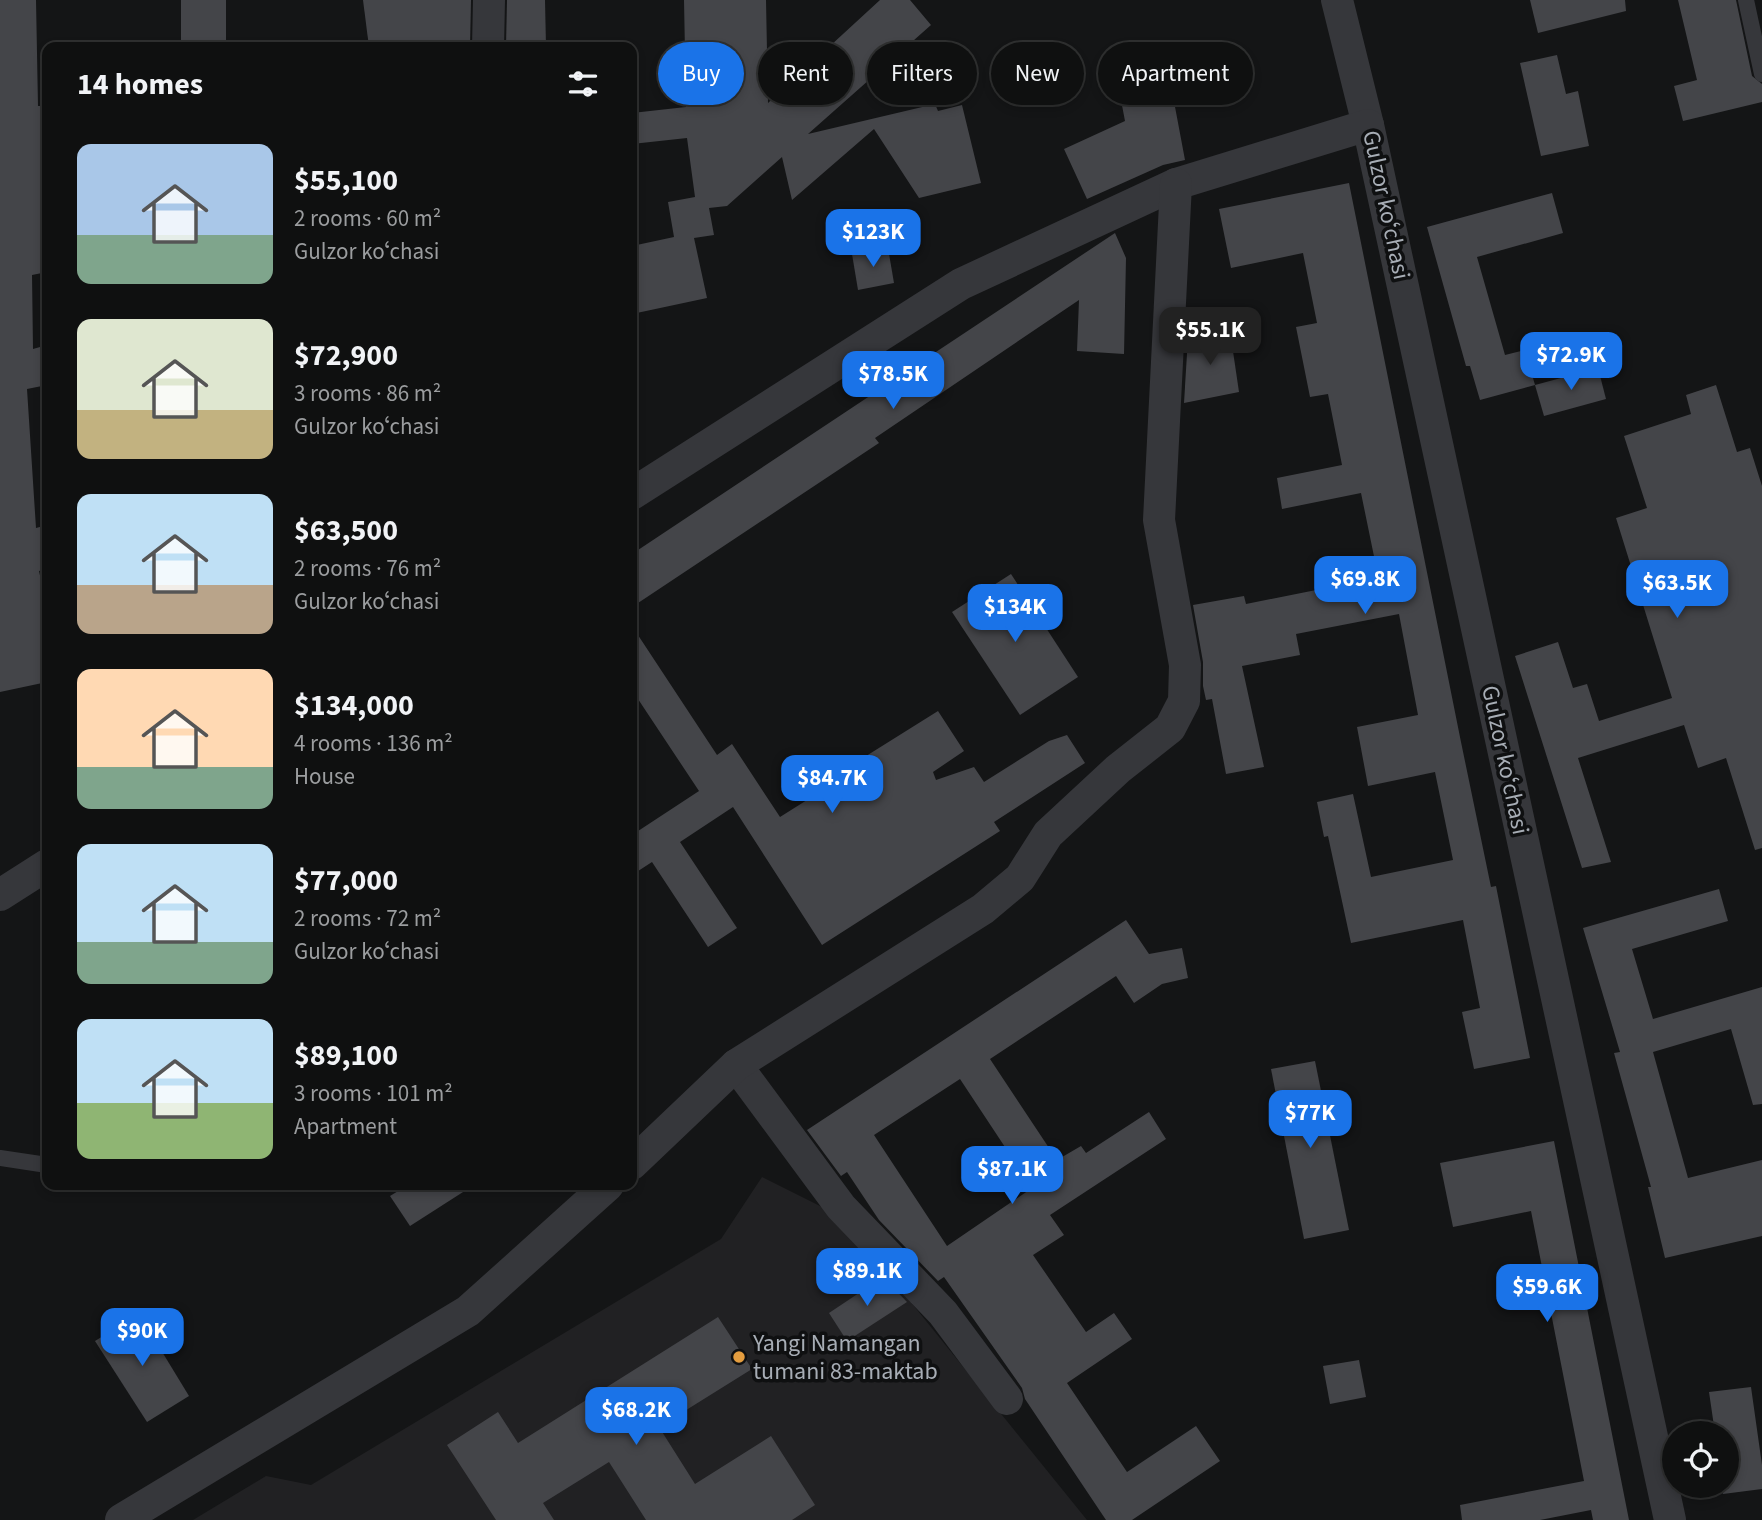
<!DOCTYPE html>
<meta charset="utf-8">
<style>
:root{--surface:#0f1010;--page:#181919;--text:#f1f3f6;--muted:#9b9d9f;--line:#2f3030;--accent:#1a73e8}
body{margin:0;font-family:"Source Sans 3",sans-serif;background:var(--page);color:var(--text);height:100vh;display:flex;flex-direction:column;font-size:26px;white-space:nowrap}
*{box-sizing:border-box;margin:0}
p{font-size:23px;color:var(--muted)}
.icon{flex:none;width:38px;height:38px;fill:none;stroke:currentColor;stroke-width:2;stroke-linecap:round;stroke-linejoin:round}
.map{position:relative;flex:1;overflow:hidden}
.panel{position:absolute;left:42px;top:42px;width:595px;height:1148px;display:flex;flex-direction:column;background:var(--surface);border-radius:14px;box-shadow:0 4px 10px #0003,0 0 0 2px var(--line)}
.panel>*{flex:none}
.banner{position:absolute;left:658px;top:42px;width:665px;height:63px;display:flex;gap:14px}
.buttons{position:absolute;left:1662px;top:1421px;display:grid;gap:14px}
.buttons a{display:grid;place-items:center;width:77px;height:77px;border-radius:50%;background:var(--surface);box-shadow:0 4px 10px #0003,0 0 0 2px var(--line);font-size:35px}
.price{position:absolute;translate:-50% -60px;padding:0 16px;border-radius:14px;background:var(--accent);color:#fff;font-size:23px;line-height:46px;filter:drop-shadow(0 2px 4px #0008)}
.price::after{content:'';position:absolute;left:50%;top:42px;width:21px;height:16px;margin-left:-10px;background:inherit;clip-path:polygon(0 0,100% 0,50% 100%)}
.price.active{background:#222;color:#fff}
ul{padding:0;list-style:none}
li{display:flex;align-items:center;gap:21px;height:175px;padding:0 35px}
li span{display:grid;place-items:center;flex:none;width:196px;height:140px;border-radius:14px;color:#555}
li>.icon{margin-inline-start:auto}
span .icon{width:84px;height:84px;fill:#fffc;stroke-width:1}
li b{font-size:30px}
h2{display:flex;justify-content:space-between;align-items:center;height:84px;padding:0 35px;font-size:30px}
.chip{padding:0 24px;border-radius:32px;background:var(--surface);box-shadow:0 4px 10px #0003,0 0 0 2px var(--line);font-size:24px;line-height:63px}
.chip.active{background:var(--accent);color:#fff}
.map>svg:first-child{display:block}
</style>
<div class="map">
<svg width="1762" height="1520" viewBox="0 0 1762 1520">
<rect width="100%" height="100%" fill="#141516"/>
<path fill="#212123" d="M762 1177 842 1217 1087 1520H193L266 1476 311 1485 721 1239Z"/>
<g fill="#444549" fill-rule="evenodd">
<path d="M0 0H36L38 106H47V272L32 275 33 349 47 345V385L27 389 36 528 47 525V569L39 571 47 607V682L0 692Z"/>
<rect x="181" y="0" width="45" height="47"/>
<path d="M363 0H471L470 47H369Z"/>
<path d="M507 0H545L546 47H506Z"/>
<path d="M684 0H766L768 103 880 0H910L931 25 808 134 935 104 938 111 962 105 981 183 919 198 874 129 792 200 782 157 727 206 709 208 714 235 694 238 707 298 632 314V246L674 237 668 202 695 197 687 138 632 144V113L686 107Z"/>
<path d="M1530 0H1625L1626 11 1538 33Z"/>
<path d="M1678 0H1736L1752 76 1762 84V102L1683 121 1674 86 1697 80Z"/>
<path d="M1163 43 1185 160 1163 165 1087 199 1064 149 1125 121 1112 53Z"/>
<path d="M1557 55 1566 94 1578 91 1589 146 1541 156 1520 63Z"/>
<path d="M1349 183 1461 742 1491 887 1496 886 1530 1058 1474 1069 1462 1012 1480 1008 1463 920 1351 943 1328 836 1324 837 1317 802 1353 794 1371 877 1453 860 1435 772 1368 786 1357 727 1418 715 1399 614 1296 634 1300 655 1242 666 1264 767 1226 774 1212 699 1206 700 1203 686V662L1193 605 1244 596 1246 604 1346 584 1343 573 1376 566 1361 493 1282 509 1277 478 1342 465 1328 394 1310 397 1296 327 1317 323 1303 253 1231 268 1219 209Z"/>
<path d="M1552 193 1563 233 1477 257 1505 355 1525 350 1535 385 1480 400 1470 366H1466L1427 227Z"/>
<path d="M1115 233 1126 258 1124 354 1077 351 1079 300 875 438 879 443 632 607V554Z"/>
<path d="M888 248 894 283 858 290 852 254Z"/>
<path d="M1230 331 1239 392 1184 403 1188 337Z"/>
<path d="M1598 368 1606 399 1544 416 1535 385Z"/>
<path d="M1716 385 1737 452 1750 448 1762 486V848L1755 850 1726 758 1698 768 1684 725 1578 758 1611 862 1582 868 1515 656 1558 642 1573 688 1587 684 1599 721 1672 698 1616 518 1647 508 1624 436 1691 414 1686 395Z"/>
<path d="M1011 574 1078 677 1020 715 952 612Z"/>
<path d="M632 626 717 755 732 744 780 817 834 783 831 778 938 711 964 751 933 772 936 780 974 767 984 782 1049 741 1067 735 1085 763 994 822 1000 831 822 945 733 807 680 842 737 928 708 947 652 862 632 875V835L699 791 632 690Z"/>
<path d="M1719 889 1728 921 1632 949 1653 1019 1762 987V1104L1753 1105 1731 1029 1653 1052 1688 1178 1762 1160V1236L1665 1258 1648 1187H1651L1614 1053 1620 1052 1583 928Z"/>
<path d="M1126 920 1149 954 1182 948 1188 978 1162 984 1134 1003 1116 976 990 1059 1057 1160 1081 1146 1086 1153 1149 1112 1166 1139 1050 1215 1064 1235 1033 1255 1086 1332 1114 1313 1132 1339 1067 1383 1127 1472 1196 1426 1220 1461 1132 1520H1106L1025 1399 1022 1388 944 1277 938 1281 879 1220 847 1172 841 1176 807 1130ZM960 1079 1032 1188 947 1246 874 1135Z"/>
<path d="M1315 1061 1349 1230 1304 1239 1271 1069Z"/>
<path d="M1554 1141 1629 1520H1593L1591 1510 1540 1520H1462L1460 1505 1584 1481 1531 1211 1453 1227 1440 1163Z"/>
<path d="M408 1185H474L410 1226 390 1196Z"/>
<path d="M883 1277 907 1302 847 1341 829 1313Z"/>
<path d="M139 1314 189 1396 147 1422 95 1341Z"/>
<path d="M718 1317 752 1369 659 1427 695 1484 771 1436 815 1505 792 1520H646L609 1462 543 1503 554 1520H496L447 1445 498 1412 518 1443Z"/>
<path d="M1359 1360 1366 1397 1330 1404 1323 1366Z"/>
<path d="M1751 1387 1762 1465V1489L1723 1494 1722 1486H1727V1433H1715L1709 1392Z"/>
</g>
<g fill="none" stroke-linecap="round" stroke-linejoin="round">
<g stroke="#36373b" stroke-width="16">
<path d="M1746 0 1762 74"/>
<path d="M0 1158 47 1165"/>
</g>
<g stroke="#36373b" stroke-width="32">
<path d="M1337 0 1368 125 1670 1520"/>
<path d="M488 47 489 0"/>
<path d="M632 494 961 284 1176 184 1368 125"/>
<path d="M0 895 47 865"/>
<path d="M736 1065 841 1207 943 1313 1007 1399"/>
<path d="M632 1164 736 1065 983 909 1020 878 1048 834 1118 769 1170 728 1184 701 1185 665 1159 520 1176 184"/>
<path d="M121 1520 468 1311 608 1185"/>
</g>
</g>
<circle fill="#e49d3f" stroke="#0f1011" stroke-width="2.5" cx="739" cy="1357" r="7"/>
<g text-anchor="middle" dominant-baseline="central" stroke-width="7" stroke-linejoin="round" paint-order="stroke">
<g font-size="24" fill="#a7adb5" stroke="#0f1011">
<text transform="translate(1386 205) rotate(78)">Gulzor koʻchasi</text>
<text transform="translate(1505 760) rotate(78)">Gulzor koʻchasi</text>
</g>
<g font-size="24" fill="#a7adb5" stroke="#0f1011" text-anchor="start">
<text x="753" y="1343">Yangi Namangan<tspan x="753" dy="28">tumani 83-maktab</tspan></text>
</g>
</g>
</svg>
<div class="buttons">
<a><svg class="icon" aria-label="locate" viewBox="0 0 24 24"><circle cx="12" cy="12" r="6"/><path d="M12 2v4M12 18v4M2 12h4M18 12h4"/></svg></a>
</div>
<b class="price" style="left:873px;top:269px">$123K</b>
<b class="price active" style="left:1210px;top:367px">$55.1K</b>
<b class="price" style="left:1571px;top:392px">$72.9K</b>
<b class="price" style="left:893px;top:411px">$78.5K</b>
<b class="price" style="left:1365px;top:616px">$69.8K</b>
<b class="price" style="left:1677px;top:620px">$63.5K</b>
<b class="price" style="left:1015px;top:644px">$134K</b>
<b class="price" style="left:832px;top:815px">$84.7K</b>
<b class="price" style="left:1310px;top:1150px">$77K</b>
<b class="price" style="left:1012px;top:1206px">$87.1K</b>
<b class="price" style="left:867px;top:1308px">$89.1K</b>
<b class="price" style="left:1547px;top:1324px">$59.6K</b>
<b class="price" style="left:142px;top:1368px">$90K</b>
<b class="price" style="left:636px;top:1447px">$68.2K</b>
<div class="banner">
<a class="chip active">Buy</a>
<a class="chip">Rent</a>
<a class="chip">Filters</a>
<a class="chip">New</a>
<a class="chip">Apartment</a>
</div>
<section class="panel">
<h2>14 homes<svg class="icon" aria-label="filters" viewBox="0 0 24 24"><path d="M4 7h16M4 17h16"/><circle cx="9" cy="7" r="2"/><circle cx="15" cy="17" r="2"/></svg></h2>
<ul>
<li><span style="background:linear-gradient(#a9c7e8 65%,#7fa58c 0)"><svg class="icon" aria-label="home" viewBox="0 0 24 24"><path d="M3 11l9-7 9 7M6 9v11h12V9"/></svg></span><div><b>$55,100</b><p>2 rooms · 60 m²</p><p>Gulzor koʻchasi</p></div></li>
<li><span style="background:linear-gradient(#dfe7d0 65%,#c2b280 0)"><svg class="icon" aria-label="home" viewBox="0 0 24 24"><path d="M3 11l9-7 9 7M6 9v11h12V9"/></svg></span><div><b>$72,900</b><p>3 rooms · 86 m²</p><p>Gulzor koʻchasi</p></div></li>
<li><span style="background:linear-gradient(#bfe0f5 65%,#b9a48a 0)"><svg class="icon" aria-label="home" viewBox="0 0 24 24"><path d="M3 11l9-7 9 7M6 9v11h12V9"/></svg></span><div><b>$63,500</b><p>2 rooms · 76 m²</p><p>Gulzor koʻchasi</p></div></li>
<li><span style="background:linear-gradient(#ffd9b3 70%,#7fa58c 0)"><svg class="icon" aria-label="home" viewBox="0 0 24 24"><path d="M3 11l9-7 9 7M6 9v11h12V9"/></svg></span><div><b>$134,000</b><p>4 rooms · 136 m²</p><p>House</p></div></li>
<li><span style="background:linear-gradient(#bfe0f5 70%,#7fa58c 0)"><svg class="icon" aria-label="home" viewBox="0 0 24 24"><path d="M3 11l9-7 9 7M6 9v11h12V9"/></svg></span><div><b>$77,000</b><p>2 rooms · 72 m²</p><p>Gulzor koʻchasi</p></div></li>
<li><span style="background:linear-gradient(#bfe0f5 60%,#8fb573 0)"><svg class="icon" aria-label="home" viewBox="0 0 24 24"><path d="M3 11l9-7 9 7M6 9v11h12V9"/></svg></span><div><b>$89,100</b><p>3 rooms · 101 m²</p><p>Apartment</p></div></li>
</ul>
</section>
</div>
